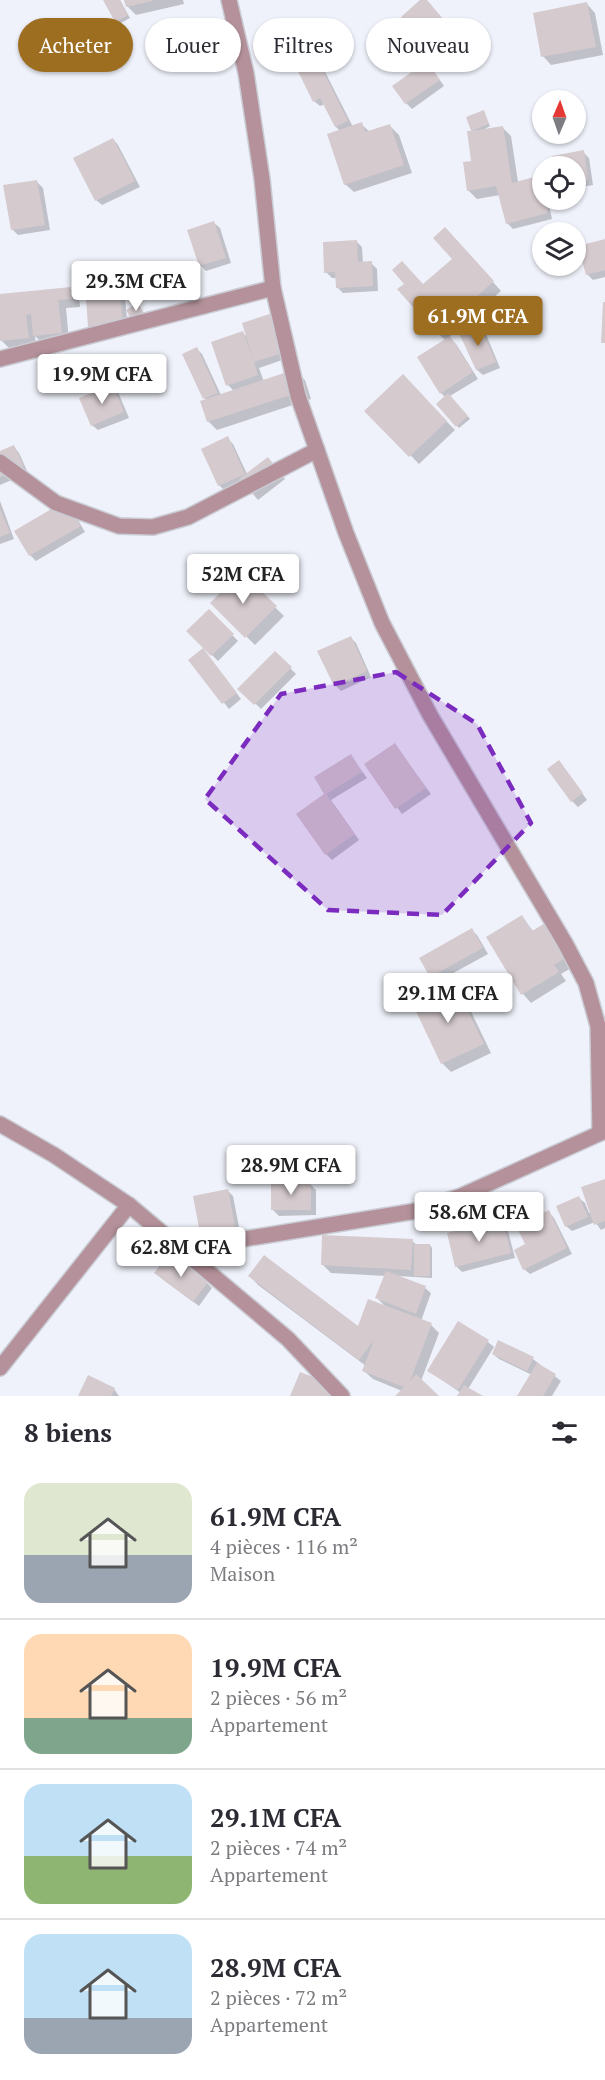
<!DOCTYPE html>
<html lang="fr">
<meta charset="utf-8">
<style>
:root{--surface:#fff;--page:#f2f2f3;--text:#2b2b33;--muted:#7c7c81;--line:#e1e1e2;--accent:#9d6d20}
body{margin:0;font-family:"PT Serif",serif;background:var(--page);color:var(--text);height:100vh;display:flex;flex-direction:column;font-size:22px;white-space:nowrap}
*{box-sizing:border-box;margin:0}
p{font-size:20px;color:var(--muted)}
.icon{flex:none;width:33px;height:33px;fill:none;stroke:currentColor;stroke-width:2;stroke-linecap:round;stroke-linejoin:round}
.map{position:relative;height:1396px;overflow:hidden}
.sheet{display:flex;flex-direction:column;background:var(--surface);flex:1}
.sheet>*{flex:none}
.guide{position:absolute;left:18px;top:18px;width:570px;height:54px;display:flex;gap:12px}
.needle{width:39px;rotate:2deg}
.tools{position:absolute;left:532px;top:90px;display:grid;gap:12px}
.tools a{display:grid;place-items:center;width:54px;height:54px;border-radius:50%;background:var(--surface);box-shadow:0 2px 4px #0004;font-size:30px}
.price{position:absolute;translate:-50% -51px;padding:0 14px;border-radius:6px;background:#fff;color:#222;font-size:20px;line-height:39px;filter:drop-shadow(0 2px 3px #0008)}
.price::after{content:'';position:absolute;left:50%;top:36px;width:18px;height:14px;margin-left:-9px;background:inherit;clip-path:polygon(0 0,100% 0,50% 100%)}
.price.active{background:var(--accent);color:#fff}
ul{padding:0;list-style:none}
li{display:flex;align-items:center;gap:18px;height:150px;padding:0 24px}
li+li{border-top:2px solid var(--line)}
li span{display:grid;place-items:center;flex:none;width:168px;height:120px;border-radius:18px;color:#555}
li>.icon{margin-inline-start:auto}
span .icon{width:72px;height:72px;fill:#fffc;stroke-width:1}
li b{font-size:26px}
h2{display:flex;justify-content:space-between;align-items:center;height:72px;padding:0 24px;font-size:26px}
.tag{padding:0 21px;border-radius:27px;background:var(--surface);box-shadow:0 2px 4px #0004;font-size:21px;line-height:54px}
.tag.active{background:var(--accent);color:#fff}
.map>svg:first-child{display:block}
</style>
<div class="map">
<svg width="605" height="1396" viewBox="0 0 605 1396">
<rect width="100%" height="100%" fill="#f0f2fb"/>
<g fill="#0003">
<path d="M105 0H120L130 18 119 24Z"/>
<path d="M126 0H183L184 4 136 15 127 6Z"/>
<path d="M423 0 430 4 458 38 437 56 431 51Z"/>
<path d="M587 4 595 13 603 55 551 65 543 56Z"/>
<path d="M312 51 317 56 353 127 361 124 370 132 390 126 399 135 412 173 354 192 345 184 340 131 336 127 325 104 320 106 314 101Z"/>
<path d="M432 69 444 86 412 109 406 103Z"/>
<path d="M483 112 490 126 483 130 503 128 511 136 518 182 538 177 543 183V200H548L552 219 513 229 507 223 500 195 477 199 468 190 473 162V132L468 118Z"/>
<path d="M113 139 118 145 140 187 102 205 96 200Z"/>
<path d="M583 152 589 158 593 185 576 188V166H556L554 157Z"/>
<path d="M37 182 43 188 50 230 18 235 12 229Z"/>
<path d="M214 223 220 228 231 263 206 271 200 265Z"/>
<path d="M454 238 501 291 449 337 456 344 478 379 450 396 470 419 459 428 438 404 445 397 441 393 446 341 437 332 424 286 454 259Z"/>
<path d="M356 241 362 247 363 263H371L377 269 378 291 343 293 337 287V278H332L326 272Z"/>
<path d="M605 241V277L593 280 587 274Z"/>
<path d="M118 269 123 275 128 330 95 333 90 327Z"/>
<path d="M70 289 79 297 80 307 66 308 69 341 43 344 35 336 36 346 10 349 1 340 0 295Z"/>
<path d="M479 326 485 332 500 368 483 375 477 370Z"/>
<path d="M242 332 248 338 294 356 259 368 264 382 296 371 305 380 311 399 217 430 208 421 206 400 184 354 196 348 202 354 221 395 234 391 228 385Z"/>
<path d="M403 377 455 430 419 464 367 411Z"/>
<path d="M112 387 118 392 129 418 98 430 92 425Z"/>
<path d="M227 438 233 444 247 474 273 464 285 479 258 500 243 482 225 491 219 485Z"/>
<path d="M14 447 19 453 28 473 0 485V453Z"/>
<path d="M0 501 14 539 0 544Z"/>
<path d="M71 508 85 532 36 561 30 555Z"/>
<path d="M241 574 284 616 255 645 212 603Z"/>
<path d="M209 611 238 641 218 661 188 631Z"/>
<path d="M350 637 356 643 371 677 341 691 335 685Z"/>
<path d="M275 653 296 674 261 709 240 689Z"/>
<path d="M208 656 241 699 229 709 190 660Z"/>
<path d="M395 745 431 794 402 814 366 765Z"/>
<path d="M351 756 367 778 331 800 359 840 332 860 326 854V795L316 778Z"/>
<path d="M564 768 587 800 578 807 572 801Z"/>
<path d="M522 917 534 932 583 961 561 974 566 981 531 1003 523 994 488 937Z"/>
<path d="M471 930 477 935 488 954 437 982 431 977 421 958Z"/>
<path d="M454 985 462 993 491 1053 451 1072 442 1063Z"/>
<path d="M605 1180V1228L601 1230 595 1222 572 1231 566 1226 579 1198 585 1203 589 1213 591 1212Z"/>
<path d="M310 1184 316 1190V1215L279 1216 273 1210Z"/>
<path d="M228 1191 233 1196 240 1232 207 1238 201 1232Z"/>
<path d="M549 1212 554 1218 572 1254 530 1274 524 1269 527 1245Z"/>
<path d="M501 1221 507 1227 515 1258 462 1272 456 1266Z"/>
<path d="M412 1241 417 1245H430L432 1248V1278L397 1276 425 1288 431 1293 421 1321 431 1325 439 1333 421 1381 437 1396H397L402 1391 373 1379 364 1371 366 1366 258 1285 250 1276 358 1328 388 1309 377 1298 386 1276 331 1273 322 1264Z"/>
<path d="M161 1278 207 1283 212 1288 199 1306Z"/>
<path d="M458 1323 488 1342 494 1347 468 1389 480 1396H459L461 1393 429 1371Z"/>
<path d="M493 1354 533 1359 561 1381 552 1396H519L532 1375 499 1359Z"/>
<path d="M89 1377 114 1389 119 1396H80Z"/>
</g>
<g fill="#d5cace">
<path d="M103 0H120L128 15 115 22Z"/>
<path d="M124 0H152V1L126 7Z"/>
<path d="M420 0H427L454 32 430 52 401 17Z"/>
<path d="M587 2 596 47 541 57 533 13Z"/>
<path d="M312 49 348 121 335 127 320 98 313 102 292 59Z"/>
<path d="M427 61 440 80 405 104 392 86Z"/>
<path d="M484 110 489 124 471 131 503 126 512 183 538 176 548 213 506 224 496 186 467 191 463 162 471 161 467 131H471L466 117Z"/>
<path d="M362 122 365 132 390 124 404 165 344 185 327 134Z"/>
<path d="M113 138 135 181 95 201 73 158Z"/>
<path d="M584 150 588 180 576 182V166H554L552 156Z"/>
<path d="M37 180 45 225 11 230 3 185Z"/>
<path d="M214 221 226 258 199 266 187 230Z"/>
<path d="M445 227 494 281 436 333 397 289 404 284 392 270 402 261 423 284 452 259 433 238Z"/>
<path d="M605 239V270L586 275 578 246Z"/>
<path d="M357 240 358 262 372 261 373 286 336 288 335 272 324 273 323 242Z"/>
<path d="M118 268 123 325 88 327 84 270Z"/>
<path d="M71 287 72 299 58 300 62 333 33 336 31 314 26 315 29 338 0 341V294Z"/>
<path d="M603 302H605V343H601Z"/>
<path d="M138 303 145 315 133 322 126 310Z"/>
<path d="M276 312 289 351 254 362 258 375 226 386 211 342 243 331 253 359 242 323Z"/>
<path d="M479 324 496 362 476 370 459 333Z"/>
<path d="M450 336 473 372 440 394 417 357Z"/>
<path d="M197 347 218 393 203 399 182 354Z"/>
<path d="M296 369 303 391 207 422 200 401Z"/>
<path d="M403 374 447 421 409 457 364 411Z"/>
<path d="M113 385 124 412 91 426 79 398Z"/>
<path d="M448 393 468 416 456 427 436 404Z"/>
<path d="M228 436 245 474 218 486 201 449Z"/>
<path d="M14 445 24 467 0 477V451Z"/>
<path d="M268 457 280 473 251 495 239 479Z"/>
<path d="M65 501 81 526 29 556 14 531Z"/>
<path d="M0 508 10 533 0 537Z"/>
<path d="M241 572 277 606 245 638 210 603Z"/>
<path d="M209 609 234 634 211 656 186 631Z"/>
<path d="M351 636 367 671 334 686 317 651Z"/>
<path d="M203 648 237 693 222 704 188 660Z"/>
<path d="M275 651 292 667 254 705 237 689Z"/>
<path d="M395 743 426 788 395 809 364 764Z"/>
<path d="M351 754 362 772 326 794 355 834 325 855 296 814 324 794 314 777Z"/>
<path d="M559 760 583 793 571 802 547 769Z"/>
<path d="M522 915 532 931 554 918 575 952 554 965 559 972 521 995 486 937Z"/>
<path d="M472 928 483 948 430 977 419 958Z"/>
<path d="M454 983 484 1044 441 1064 412 1003Z"/>
<path d="M605 1179V1221L594 1225 581 1187Z"/>
<path d="M311 1182V1210H271V1183Z"/>
<path d="M228 1189 235 1227 200 1233 193 1196Z"/>
<path d="M579 1196 588 1217 565 1227 556 1206Z"/>
<path d="M549 1210 567 1248 523 1270 514 1250 525 1244 516 1226Z"/>
<path d="M502 1219 511 1253 455 1267 447 1233Z"/>
<path d="M322 1235 413 1239 411 1270 321 1265Z"/>
<rect x="414" y="1244" width="16" height="32"/>
<path d="M169 1253 208 1282 193 1302 154 1273Z"/>
<path d="M264 1255 358 1326 368 1299 432 1323 410 1381 416 1374 439 1396H395L404 1387 362 1371 374 1340 359 1360 248 1276Z"/>
<path d="M386 1271 426 1286 416 1314 375 1298Z"/>
<path d="M458 1321 489 1340 458 1390 427 1371Z"/>
<path d="M498 1340 534 1357 527 1371 492 1354Z"/>
<path d="M537 1363 556 1374 543 1396H517Z"/>
<path d="M300 1372 339 1387 335 1396H290Z"/>
<path d="M88 1375 115 1388 111 1396H78Z"/>
<path d="M464 1385 483 1396H457Z"/>
</g>
<g fill="none" stroke-linecap="round" stroke-linejoin="round">
<g stroke="#caccd4" stroke-width="18">
<g id="minor">
<path d="M229 0 246 73 262 179 273 288 298 396 346 533 382 623 430 715 565 943 586 983 598 1026 600 1133"/>
<path d="M0 359 273 288"/>
<path d="M0 462 56 503 119 526 153 527 188 517 317 450"/>
<path d="M0 1124 54 1155 129 1205 288 1339 342 1396"/>
<path d="M182 1249 416 1211 461 1196 605 1131"/>
<path d="M0 1368 129 1205"/>
</g>
</g>
<use href="#minor" stroke="#b5929b" stroke-width="15"/>
</g>
<path fill="#7b2cbf" fill-opacity="0.2" stroke="#7b2cbf" stroke-width="4.5" stroke-dasharray="12 8" stroke-linejoin="round" d="M396 672 477 724 531 823 442 915 328 910 205 799 281 694Z"/>
</svg>
<div class="tools">
<a><svg class="needle" viewBox="-14 -14 28 28"><path d="M0-13l5 13h-10z" fill="#e53935"/><path d="M0 13l5-13h-10z" fill="#7c7c81"/></svg></a>
<a><svg class="icon" aria-label="locate" viewBox="0 0 24 24"><circle cx="12" cy="12" r="6"/><path d="M12 2v4M12 18v4M2 12h4M18 12h4"/></svg></a>
<a><svg class="icon" aria-label="layers" viewBox="0 0 24 24"><path d="M12 4l9 5-9 5-9-5zM3 14l9 5 9-5"/></svg></a>
</div>
<b class="price" style="left:136px;top:312px">29.3M CFA</b>
<b class="price active" style="left:478px;top:347px">61.9M CFA</b>
<b class="price" style="left:102px;top:405px">19.9M CFA</b>
<b class="price" style="left:243px;top:605px">52M CFA</b>
<b class="price" style="left:448px;top:1024px">29.1M CFA</b>
<b class="price" style="left:291px;top:1196px">28.9M CFA</b>
<b class="price" style="left:479px;top:1243px">58.6M CFA</b>
<b class="price" style="left:181px;top:1278px">62.8M CFA</b>
<div class="guide">
<a class="tag active">Acheter</a>
<a class="tag">Louer</a>
<a class="tag">Filtres</a>
<a class="tag">Nouveau</a>
</div>
</div>
<section class="sheet">
<h2>8 biens<svg class="icon" aria-label="filters" viewBox="0 0 24 24"><path d="M4 7h16M4 17h16"/><circle cx="9" cy="7" r="2"/><circle cx="15" cy="17" r="2"/></svg></h2>
<ul>
<li><span style="background:linear-gradient(#dfe7d0 60%,#9aa5b1 0)"><svg class="icon" aria-label="home" viewBox="0 0 24 24"><path d="M3 11l9-7 9 7M6 9v11h12V9"/></svg></span><div><b>61.9M CFA</b><p>4 pièces · 116 m²</p><p>Maison</p></div></li>
<li><span style="background:linear-gradient(#ffd9b3 70%,#7fa58c 0)"><svg class="icon" aria-label="home" viewBox="0 0 24 24"><path d="M3 11l9-7 9 7M6 9v11h12V9"/></svg></span><div><b>19.9M CFA</b><p>2 pièces · 56 m²</p><p>Appartement</p></div></li>
<li><span style="background:linear-gradient(#bfe0f5 60%,#8fb573 0)"><svg class="icon" aria-label="home" viewBox="0 0 24 24"><path d="M3 11l9-7 9 7M6 9v11h12V9"/></svg></span><div><b>29.1M CFA</b><p>2 pièces · 74 m²</p><p>Appartement</p></div></li>
<li><span style="background:linear-gradient(#bfe0f5 70%,#9aa5b1 0)"><svg class="icon" aria-label="home" viewBox="0 0 24 24"><path d="M3 11l9-7 9 7M6 9v11h12V9"/></svg></span><div><b>28.9M CFA</b><p>2 pièces · 72 m²</p><p>Appartement</p></div></li>
</ul>
</section>
